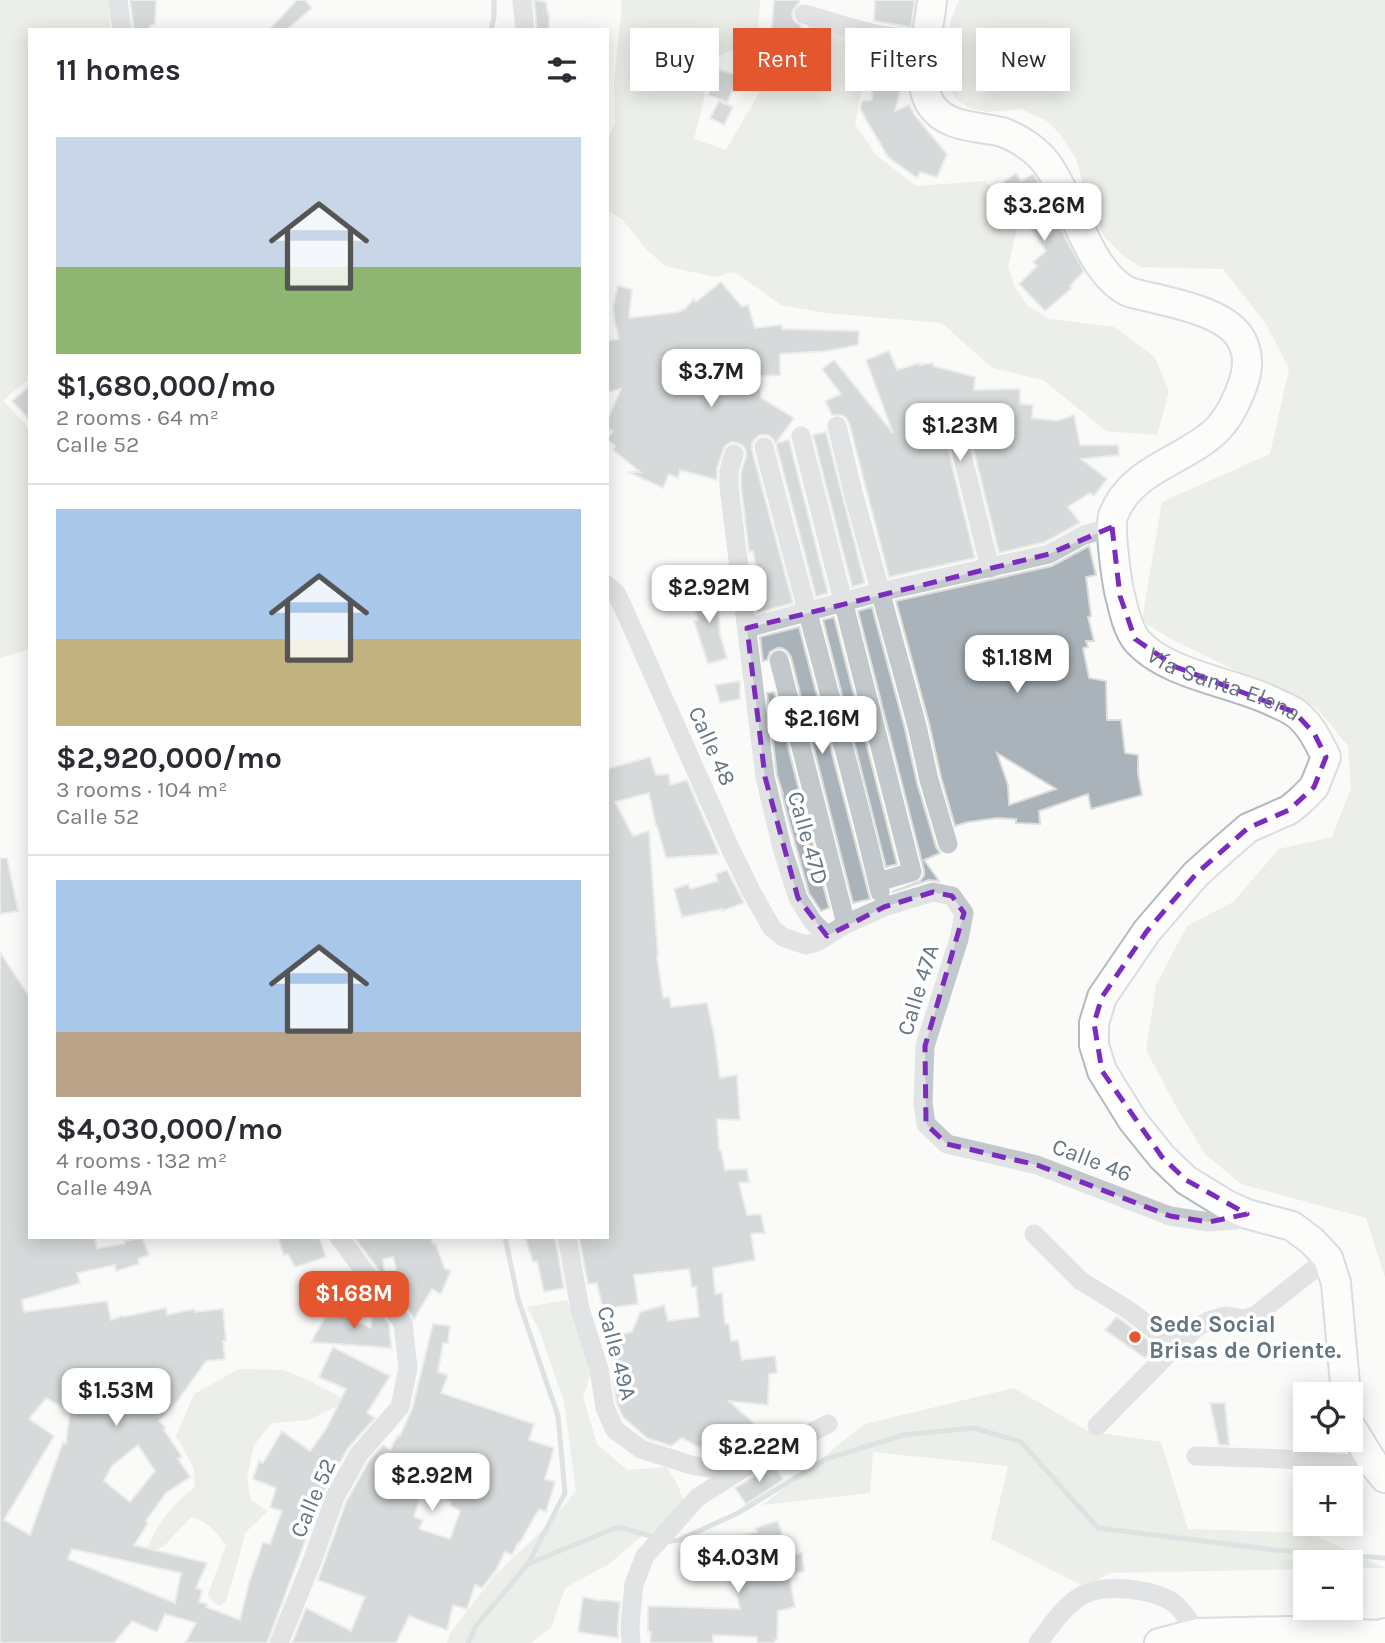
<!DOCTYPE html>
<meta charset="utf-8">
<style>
:root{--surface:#fff;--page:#f7f7f7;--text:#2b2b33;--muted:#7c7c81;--line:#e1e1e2;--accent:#e4572e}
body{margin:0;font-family:Karla,sans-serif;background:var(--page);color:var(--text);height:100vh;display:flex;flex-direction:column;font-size:26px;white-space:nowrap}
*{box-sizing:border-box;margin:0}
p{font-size:23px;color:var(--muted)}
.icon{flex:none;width:38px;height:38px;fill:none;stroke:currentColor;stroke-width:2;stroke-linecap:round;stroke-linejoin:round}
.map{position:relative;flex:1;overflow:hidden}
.sheet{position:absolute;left:28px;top:28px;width:581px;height:1211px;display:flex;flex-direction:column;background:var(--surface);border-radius:0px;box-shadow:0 4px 18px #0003}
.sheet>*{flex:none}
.top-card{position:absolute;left:630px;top:28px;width:649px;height:63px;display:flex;gap:14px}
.buttons{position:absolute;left:1293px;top:1382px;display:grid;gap:14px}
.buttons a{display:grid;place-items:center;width:70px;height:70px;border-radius:0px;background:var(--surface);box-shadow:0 4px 18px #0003;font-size:35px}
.price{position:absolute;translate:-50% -60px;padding:0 16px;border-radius:14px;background:#fff;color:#222;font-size:23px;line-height:46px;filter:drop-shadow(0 2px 4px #0008)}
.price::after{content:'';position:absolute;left:50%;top:42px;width:21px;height:16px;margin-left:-10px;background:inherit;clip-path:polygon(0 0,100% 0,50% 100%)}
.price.active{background:var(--accent);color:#fff}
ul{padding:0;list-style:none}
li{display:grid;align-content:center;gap:14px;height:371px;padding:0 28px}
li+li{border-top:2px solid var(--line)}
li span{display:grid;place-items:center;height:217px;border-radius:0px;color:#555}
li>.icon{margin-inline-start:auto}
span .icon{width:126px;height:126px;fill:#fffc;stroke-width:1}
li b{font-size:30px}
h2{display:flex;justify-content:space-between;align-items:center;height:84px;padding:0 28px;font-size:30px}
.chip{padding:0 24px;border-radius:0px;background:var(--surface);box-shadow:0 4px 18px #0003;font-size:24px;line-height:63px}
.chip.active{background:var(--accent);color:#fff}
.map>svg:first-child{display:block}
</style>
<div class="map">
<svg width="1385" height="1643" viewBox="0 0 1385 1643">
<rect width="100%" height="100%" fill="#fafaf8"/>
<g fill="#dadfd7">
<path d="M0 0H110L111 4 110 30H30V378L3 400 30 430V649L0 658Z"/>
<path d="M620 0H760L757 40 714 58 694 139 726 150 766 81 801 70 809 22 870 44 855 124 875 154 916 186 985 181 1018 224 1008 267 1015 287 1028 306 1049 319 1114 327 1154 356 1169 391 1157 435 1106 431 1043 380 992 368 942 323 826 313 781 305 738 274 733 272 715 277 665 266 646 249 623 220 607 210V140L615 124 614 82 622 4Z"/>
<path d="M959 0H1385V1277L1366 1218 1241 1184 1205 1154 1178 1110 1146 1050 1156 985 1187 926 1233 902 1279 849 1332 837 1351 788 1348 746 1316 707 1239 672 1169 638 1142 621 1162 502 1270 454 1289 369 1266 324 1223 269 1140 267 1121 254 1103 235 1086 194 1076 159 1060 134 1047 121 1021 109 989 112 969 108 955 98 945 78 944 49 952 17Z"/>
<path d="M567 1300 583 1339 591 1373 583 1397 597 1444 627 1470 667 1467 678 1486 684 1503 662 1528 639 1538 609 1564 565 1588 551 1628 530 1643H447L451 1632 495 1575 549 1524 576 1491 564 1402 540 1332 527 1307Z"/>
<path d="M239 1369 283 1370 304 1378 347 1401 309 1420 272 1423 254 1445 247 1478 251 1500 268 1511 245 1533 239 1558 226 1601 220 1606 214 1603 208 1594 226 1546C219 1534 205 1519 191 1517L165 1545 156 1550 147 1548C159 1521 171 1506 195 1487L194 1468 176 1436 194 1394Z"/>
<path d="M1014 1388 1088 1431 1161 1442 1188 1529 1310 1533 1385 1568H1351V1563H1306L1305 1569 1110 1573 1085 1587 991 1539 1008 1466 873 1452 870 1493 763 1505 865 1424Z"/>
</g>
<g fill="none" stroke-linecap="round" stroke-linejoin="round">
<g stroke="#bbc7cb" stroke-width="5">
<path d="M491 30 494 17V0"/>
<path d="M665 1540 671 1541 679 1540 738 1513 826 1459 903 1435 974 1428 1021 1442 1098 1528 1275 1550 1385 1558"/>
<path d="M528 1564 618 1527 655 1537"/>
<path d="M468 1643 476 1626 528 1564 565 1493 558 1416 518 1299 505 1237"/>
</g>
</g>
<g fill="#aab3b9" stroke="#dcdcda" stroke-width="2" fill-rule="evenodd">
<path d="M130 0H156L155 24 150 26V30H134Z"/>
<path d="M297 0H305L312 8 286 30H269Z"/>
<path d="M534 0 546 2 548 14H549V30H537Z"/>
<path d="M774 0H799V3L793 10 792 16 795 22 801 26 802 39 787 38 785 71 769 68Z"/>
<path d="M875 0H915L911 27 874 21Z"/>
<path d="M877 47 908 51 907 65 895 111 909 105 916 117 947 154 937 177 920 172 917 178 888 157 860 109 862 101 872 100 873 61Z"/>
<path d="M720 70 740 76 727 102 708 95Z"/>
<path d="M719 101 733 107 724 125 710 118Z"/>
<path d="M1016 173 1021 181 1033 174 1042 187 1067 241 1084 271 1070 286 1072 288 1045 311 1019 284 1037 266 1033 262 1046 251 1001 184Z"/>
<path d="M721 282 742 307 748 305 755 328 782 325V329L859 331 858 345 827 351 780 354V375L759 376 761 398 794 418 776 443 789 440 828 593 816 597 776 444 773 439 768 435H760L755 439 752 443V450L793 603 757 613 755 601 763 599 753 551 749 552 741 486V473L746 457V450L743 446 738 443 732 442 725 446 717 468V480L680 470 678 478 669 474 663 488 628 472H640L613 450 615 446 607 439 613 431 607 428V421L621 389 607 392V341L619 339 614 319 613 306 618 286 632 289 629 318 678 312 685 309 694 299 696 302Z"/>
<path d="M889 351 897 370 920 363V365L933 363V366L975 377 974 390 1020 389V404L1033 405 1032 418 1057 421 1074 415 1080 445H1118L1119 455 1081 459 1107 479 1094 496 1090 493 1068 507 1080 523 1045 542 999 553 968 427 965 422 960 419 952 418 948 421 945 426 944 433 975 558 889 577 849 423 846 418 841 415H832L825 401 841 394 822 369 834 360 893 433 866 360Z"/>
<path d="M30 386V420L12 401Z"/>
<path d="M826 432 865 583 852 587 813 435Z"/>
<path d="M1089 546 1096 575 1086 577 1091 616 1088 617 1094 641H1086L1088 647 1083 648 1089 678 1106 681 1107 720H1121L1125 753 1138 755V773L1142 795 1091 809 1088 794 1039 811 1040 824 1016 823V819L997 818 968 822 955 826 941 777 929 723 896 601 1052 566ZM997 753 1056 789 1009 805 1008 785Z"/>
<path d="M714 588 720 607H718L720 635 727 658 708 664 694 621 698 620 690 597Z"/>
<path d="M872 607 905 729 917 783 936 847 940 853 924 860 939 881 929 880 892 892 920 881 924 876V870L858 611Z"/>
<path d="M834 617 897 864 886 867 823 620Z"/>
<path d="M799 627 870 899 853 903 791 657 787 651 782 648H777L770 652 767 660 763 661 760 637Z"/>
<path d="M740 681V699L720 703 715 685Z"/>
<path d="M774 692 829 908 821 911 809 893 787 814 782 794H783L777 775 767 693Z"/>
<path d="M650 757 656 775 669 774 670 785 687 780 719 854 666 858 657 826H656L649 793 615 802 633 836 649 831 658 955 657 956 663 998 669 997 671 1007 707 1003 714 1034 720 1078 737 1075 740 1120 717 1119 719 1150H721L725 1170 747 1169 749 1182 739 1183 747 1215 761 1214 765 1233 751 1234 755 1260 713 1268 715 1294 722 1293 725 1324H729L731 1341 738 1340 742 1360 775 1356 777 1373 769 1374 768 1405 729 1401 769 1437 763 1443 740 1456 727 1444 719 1458 682 1438 671 1446 647 1438 623 1417 617 1404 613 1380 616 1379 608 1337 632 1332 640 1312 664 1305 668 1321 699 1317 696 1287H692L689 1269 634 1275 638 1304 603 1309 597 1283 588 1284 579 1237H607V769Z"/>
<path d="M0 858H7L18 911 0 914Z"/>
<path d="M727 870 744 903 722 911V909L682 917 674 889 688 884 690 889 718 881 716 874Z"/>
<path d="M0 952 30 998V1237H95L97 1248 125 1244V1241L142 1238 149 1255 138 1259 139 1264 116 1271 115 1265 77 1273 80 1283 22 1300 24 1312 107 1301 111 1320 122 1316 123 1317 166 1308 167 1315 194 1309 195 1312 223 1309 226 1341H223L225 1359 206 1361 178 1400 159 1421 166 1428 164 1430 182 1457 178 1459 190 1477 166 1493 146 1521 148 1523 134 1545 207 1563 196 1588 202 1590 199 1602 207 1604 206 1607 240 1620 249 1583 263 1542 270 1544 282 1511 270 1507 276 1488 253 1479 259 1461 263 1463 282 1431 310 1451 326 1429 346 1389 319 1377 333 1347 390 1376 367 1413 375 1418 348 1448 324 1491 267 1643H185L196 1623 165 1614 157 1632 132 1621 114 1643H0ZM46 1398 70 1411 66 1444 63 1442 30 1535 4 1520 54 1436 29 1419ZM138 1445 155 1471 130 1502 104 1481 112 1466ZM72 1549 181 1573 175 1603 68 1559Z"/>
<path d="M278 1237H319L326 1257 295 1267 288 1254 284 1255Z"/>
<path d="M354 1237H431L433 1244 435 1243 445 1269 451 1270 441 1294 432 1289 414 1319 407 1308 393 1257 383 1259 385 1278Z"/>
<path d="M525 1237H555L564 1288 544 1292 537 1261 533 1262Z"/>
<path d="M372 1306 376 1307 389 1324 391 1348 311 1342 330 1309 371 1328Z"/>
<path d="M1116 1317 1120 1319 1157 1347 1145 1358 1105 1330Z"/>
<path d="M433 1324 450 1326 448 1343H443L438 1372 448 1375 441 1393 534 1424 529 1440 554 1448 545 1479 555 1482 546 1512 539 1509 519 1544 518 1543 512 1555 505 1552 496 1570 482 1588 475 1585 467 1609 453 1605 447 1630 409 1616 396 1643H292L306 1608 351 1631 365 1597 318 1580 346 1502 369 1461 383 1445 390 1450 398 1435 400 1436 412 1409ZM423 1489 451 1502 450 1505 460 1511 450 1539 419 1529 423 1520 414 1517Z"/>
<path d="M1210 1403H1225L1229 1445H1219Z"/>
<path d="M774 1465 783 1480 746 1504 735 1488Z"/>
<path d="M778 1521 788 1556 802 1553 804 1571 789 1575 795 1607 778 1611 777 1640H775L774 1643H757V1637L713 1635V1643H650L651 1632H648V1606L740 1609 724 1539 757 1532 755 1528Z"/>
<path d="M583 1597 601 1601 602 1600 620 1602 618 1624V1638L578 1632Z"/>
</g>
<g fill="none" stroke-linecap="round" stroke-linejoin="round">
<g stroke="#b3babf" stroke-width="32">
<g id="secondary">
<path id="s1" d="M932 0C930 28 914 80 931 105 946 128 978 126 1002 132 1010 135 1020 140 1027 145 1034 150 1042 157 1047 164 1073 199 1088 271 1127 291 1133 294 1142 295 1149 297 1177 304 1228 313 1242 341 1249 355 1248 370 1243 384 1235 406 1225 426 1206 439 1173 464 1129 473 1113 516 1109 526 1117 586 1121 599 1124 612 1128 630 1137 641 1167 675 1233 682 1274 702 1280 705 1288 708 1294 712 1310 723 1318 741 1326 757L1314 787 1300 801 1289 810 1248 828 1225 848 1196 874 1147 931 1102 997 1094 1023V1045L1102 1071 1133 1121 1162 1157 1186 1180 1225 1204 1247 1214 1292 1226 1312 1241 1328 1258 1336 1283 1346 1395"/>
<path d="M1351 1427 1375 1466 1385 1478"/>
<path d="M1159 1643 1198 1633 1289 1631 1379 1635 1385 1633"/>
</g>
</g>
<g stroke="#c3c8cc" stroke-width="19">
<path d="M118 0 122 30"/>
<path d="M522 0 525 30"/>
<path d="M804 14C829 21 855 30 881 35 895 38 912 37 926 43"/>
<path d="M837 426 853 492 917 726 929 780 948 844"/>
<path d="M956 430 990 568"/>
<path d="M801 436 912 872 878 882"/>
<path d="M764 447C802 596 845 743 880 892"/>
<path d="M734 454 729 471V487L765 777 782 848 798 898 813 922 827 936"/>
<path d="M607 585 616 593 623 607 731 850 752 893 772 928 783 937 806 945 817 942 846 924 884 907 933 892 952 896 964 913 959 939 925 1046 923 1103 926 1124 947 1144 1037 1165 1170 1216 1209 1222 1235 1220 1247 1214"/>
<path d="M747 628 880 592 1049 554 1084 535 1112 527"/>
<path d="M779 660 846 924"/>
<path d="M1034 1234 1081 1281 1127 1309 1176 1346"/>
<path d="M567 1237 580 1309 599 1369 605 1408 615 1430 641 1449 691 1465 736 1473 698 1497 645 1556 634 1584 630 1625 631 1643"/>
<path d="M1097 1426 1167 1355 1197 1327 1211 1320 1226 1316 1244 1319 1256 1315 1328 1258"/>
<path d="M1196 1456 1284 1459 1375 1466"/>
<path d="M736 1473 754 1461 828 1424"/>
<path d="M279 1643 311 1564 335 1497 359 1454 400 1407 408 1368 403 1323 339 1237"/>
<path d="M1038 1643C1051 1626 1064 1605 1083 1595 1106 1583 1153 1589 1174 1603 1183 1610 1191 1624 1198 1633"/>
</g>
<use href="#secondary" stroke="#fff" stroke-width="28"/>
</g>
<path d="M0 0H1385V1643H0ZM1112 527 1120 596 1135 639 1176 667 1294 712 1314 733 1326 757 1314 787 1289 810 1248 828 1196 874 1147 931 1102 997 1094 1023 1102 1071 1162 1157 1186 1180 1247 1214 1209 1222 1170 1216 1037 1165 947 1144 926 1124 925 1046 964 913 952 896 933 892 884 907 827 936 798 898 765 777 747 628 1049 554Z" fill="#fafaf8" fill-opacity=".55" fill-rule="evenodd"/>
<path fill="none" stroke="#7b2cbf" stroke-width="5" stroke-dasharray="14 9" stroke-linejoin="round" d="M1112 527 1120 596 1135 639 1176 667 1294 712 1314 733 1326 757 1314 787 1289 810 1248 828 1196 874 1147 931 1102 997 1094 1023 1102 1071 1162 1157 1186 1180 1247 1214 1209 1222 1170 1216 1037 1165 947 1144 926 1124 925 1046 964 913 952 896 933 892 884 907 827 936 798 898 765 777 747 628 1049 554Z"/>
<circle fill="#e4572e" stroke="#fff" stroke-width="2.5" cx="1135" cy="1337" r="7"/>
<g text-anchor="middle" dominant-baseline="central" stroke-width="7" stroke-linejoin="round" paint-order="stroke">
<g font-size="23" fill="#657683" stroke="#fff">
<text stroke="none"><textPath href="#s1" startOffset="984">Vía Santa Elena</textPath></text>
<text transform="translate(712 746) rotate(66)">Calle 48</text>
<text transform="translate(808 838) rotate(74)">Calle 47D</text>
<text transform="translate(918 990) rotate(-73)">Calle 47A</text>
<text transform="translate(1092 1160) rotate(21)">Calle 46</text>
<text transform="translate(617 1353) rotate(75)">Calle 49A</text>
<text transform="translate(313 1498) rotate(-67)">Calle 52</text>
</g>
<g font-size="23" font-weight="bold" fill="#657683" stroke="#fff" text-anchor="start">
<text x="1149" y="1324">Sede Social<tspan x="1149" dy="26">Brisas de Oriente.</tspan></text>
</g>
</g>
</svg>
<div class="buttons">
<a><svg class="icon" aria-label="locate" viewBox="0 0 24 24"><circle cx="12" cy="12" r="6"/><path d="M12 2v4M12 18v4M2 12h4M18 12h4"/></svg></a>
<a>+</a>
<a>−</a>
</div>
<b class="price" style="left:1044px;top:243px">$3.26M</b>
<b class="price" style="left:711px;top:409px">$3.7M</b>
<b class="price" style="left:960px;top:463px">$1.23M</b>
<b class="price" style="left:709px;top:625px">$2.92M</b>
<b class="price" style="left:1017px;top:695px">$1.18M</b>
<b class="price" style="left:822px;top:756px">$2.16M</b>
<b class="price active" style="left:354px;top:1331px">$1.68M</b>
<b class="price" style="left:116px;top:1428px">$1.53M</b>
<b class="price" style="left:759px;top:1484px">$2.22M</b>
<b class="price" style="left:432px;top:1513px">$2.92M</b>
<b class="price" style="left:738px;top:1595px">$4.03M</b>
<div class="top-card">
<a class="chip">Buy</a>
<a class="chip active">Rent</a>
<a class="chip">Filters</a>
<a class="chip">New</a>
</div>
<section class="sheet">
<h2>11 homes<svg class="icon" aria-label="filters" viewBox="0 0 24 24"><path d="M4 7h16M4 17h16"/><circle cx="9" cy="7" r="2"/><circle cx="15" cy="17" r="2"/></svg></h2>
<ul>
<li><span style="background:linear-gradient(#c9d6e8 60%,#8fb573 0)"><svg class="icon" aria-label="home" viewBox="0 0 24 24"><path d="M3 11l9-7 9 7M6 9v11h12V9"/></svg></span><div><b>$1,680,000/mo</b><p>2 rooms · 64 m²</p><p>Calle 52</p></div></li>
<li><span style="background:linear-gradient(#a9c7e8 60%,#c2b280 0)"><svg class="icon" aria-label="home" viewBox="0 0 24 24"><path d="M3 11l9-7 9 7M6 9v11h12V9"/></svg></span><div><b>$2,920,000/mo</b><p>3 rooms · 104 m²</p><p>Calle 52</p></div></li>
<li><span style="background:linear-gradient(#a9c7e8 70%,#b9a48a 0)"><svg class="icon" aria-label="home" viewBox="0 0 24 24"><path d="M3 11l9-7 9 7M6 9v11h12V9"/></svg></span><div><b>$4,030,000/mo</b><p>4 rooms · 132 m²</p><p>Calle 49A</p></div></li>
</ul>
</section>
</div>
